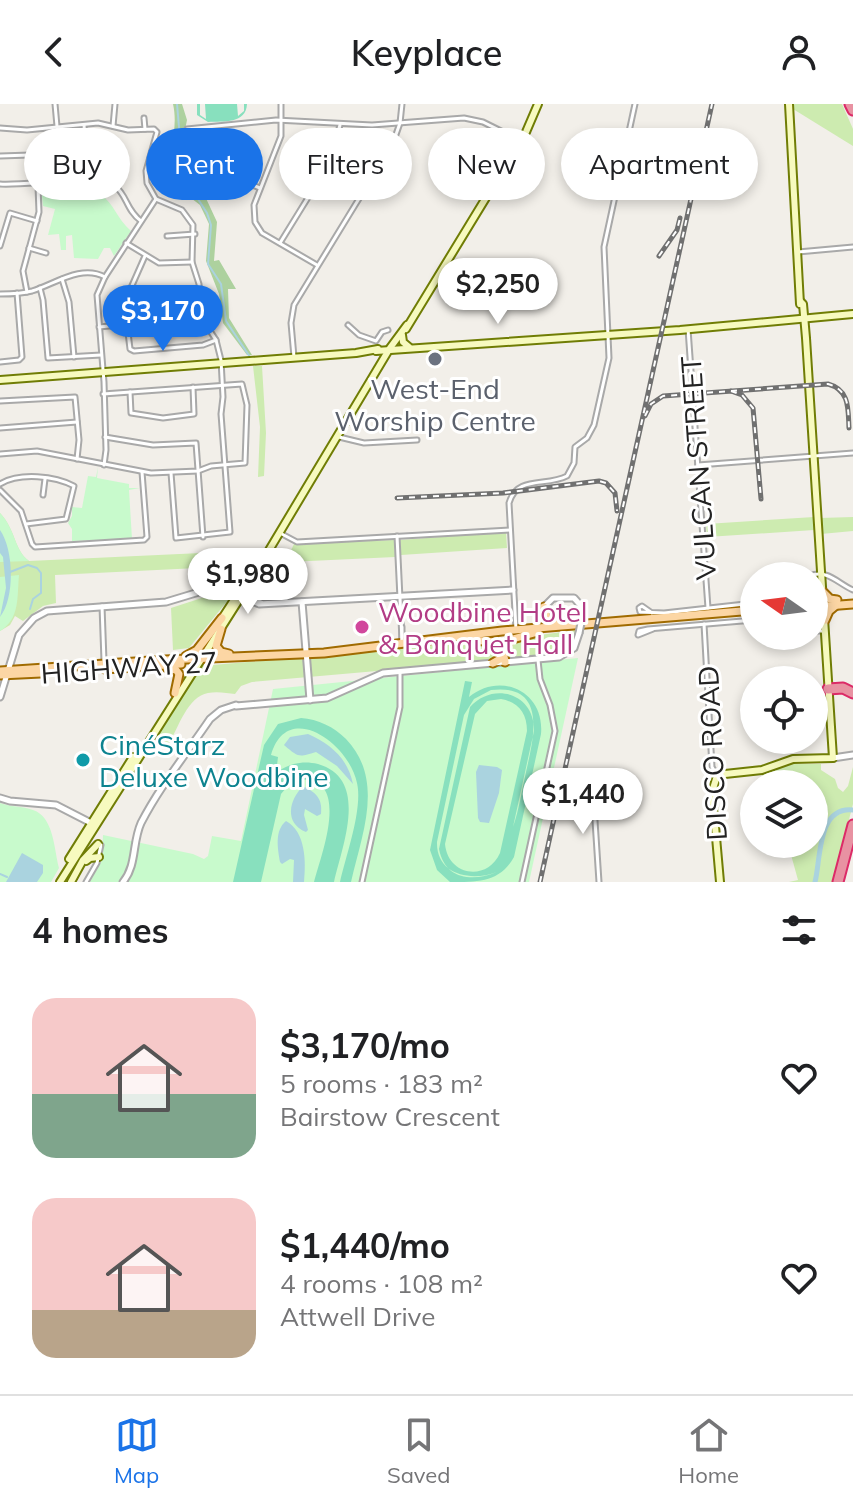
<!DOCTYPE html>
<meta charset="utf-8">
<style>
:root{--surface:#fff;--page:#f2f2f2;--text:#202124;--muted:#757577;--line:#e0e0e0;--accent:#1a73e8}
body{margin:0;font-family:Mulish,sans-serif;background:var(--page);color:var(--text);height:100vh;display:flex;flex-direction:column;font-size:30px;white-space:nowrap}
*{box-sizing:border-box;margin:0}
p{font-size:26px;color:var(--muted)}
.icon{flex:none;width:44px;height:44px;fill:none;stroke:currentColor;stroke-width:2;stroke-linecap:round;stroke-linejoin:round}
.map{position:relative;height:778px;overflow:hidden}
.sheet{display:flex;flex-direction:column;background:var(--surface);flex:1}
.sheet>*{flex:none}
.banner{position:absolute;left:24px;top:24px;width:806px;height:72px;display:flex;gap:16px}
.needle{width:52px;rotate:284deg}
.tools{position:absolute;left:740px;top:458px;display:grid;gap:16px}
.tools a{display:grid;place-items:center;width:88px;height:88px;border-radius:50%;background:var(--surface);box-shadow:0 4px 12px #0003;font-size:40px}
.price{position:absolute;translate:-50% -68px;padding:0 18px;border-radius:28px;background:#fff;color:#222;font-size:26px;line-height:52px;filter:drop-shadow(0 2px 4px #0008)}
.price::after{content:'';position:absolute;left:50%;top:48px;width:24px;height:18px;margin-left:-12px;background:inherit;clip-path:polygon(0 0,100% 0,50% 100%)}
.price.on{background:var(--accent);color:#fff}
ul{padding:0;list-style:none}
li{display:flex;align-items:center;gap:24px;height:200px;padding:0 32px}
li span{display:grid;place-items:center;flex:none;width:224px;height:160px;border-radius:24px;color:#555}
li>.icon{margin-inline-start:auto}
span .icon{width:96px;height:96px;fill:#fffc;stroke-width:1}
li b{font-size:34px}
h2{display:flex;justify-content:space-between;align-items:center;height:96px;padding:0 32px;font-size:34px}
.tag{padding:0 28px;border-radius:36px;background:var(--surface);box-shadow:0 4px 12px #0003;font-size:28px;line-height:72px}
.tag.on{background:var(--accent);color:#fff}
header{display:flex;justify-content:space-between;align-items:center;height:104px;padding:0 32px;background:var(--surface);font-size:36px;font-weight:600}
.tab-bar{display:flex;justify-content:space-around;align-items:center;height:112px;border-top:2px solid var(--line);background:var(--surface);font-size:22px;color:var(--muted)}
.tab-bar a{display:grid;justify-items:center;gap:4px}
.tab-bar .on{color:var(--accent)}
.map>svg:first-child{display:block}
</style>
<header><svg class="icon" aria-label="back" viewBox="0 0 24 24"><path d="M15 5l-7 7 7 7"/></svg>Keyplace<svg class="icon" aria-label="person" viewBox="0 0 24 24"><circle cx="12" cy="8" r="4"/><path d="M4 21q1-7 8-7t8 7"/></svg></header>
<div class="map">
<svg width="853" height="778" viewBox="0 0 853 778">
<rect width="100%" height="100%" fill="#f2efe9"/>
<g fill="#cdebb0">
<path d="M793 0H842L853 25V42L793 5Z"/>
<path d="M253 262H262L266 329 264 372 258 373 260 323Z"/>
<path d="M0 409C16 426 14 446 29 457L244 447 241 452 221 454 218 463 55 471 56 499 43 502 23 517 15 512 10 521 0 527Z"/>
<path d="M814 413V426L707 433 706 420Z"/>
<path d="M853 413V427L821 430 820 414Z"/>
<path d="M506 428 507 444 401 451 400 436Z"/>
<path d="M394 436 395 453 288 458 286 457 294 440Z"/>
<path d="M211 491 229 495 189 544 173 546 171 504Z"/>
<path d="M576 526 572 543 561 550 510 555 507 553 506 547 511 535Z"/>
<path d="M478 538 496 539 501 550 494 556 480 558 252 578 241 582 235 590C227 589 217 587 208 589 188 592 178 624 169 640L155 641 154 637 201 562Z"/>
<path d="M790 660H821V666L835 675 838 684 843 688 848 682 853 663V700L833 778H789L798 776 788 740H814V680H763L762 670Z"/>
</g>
<path fill="#add19e" d="M173 0H182L187 16 176 70 179 77 199 91 204 90 217 118 214 157 219 156 236 185H228L229 214 252 251H247L223 219 219 190 206 157 209 120 200 101 170 78C167 51 179 26 173 0Z"/>
<g fill="#c8facc">
<path d="M96 78 103 80 100 90C114 99 117 115 131 127L114 152 110 144H104L98 155 74 154 72 131 66 132V146H61L59 130 48 131 55 105 43 102 41 83Z"/>
<path d="M98 363 97 374 129 380V384H140L129 386 132 435 72 437V425L68 419 72 412V403L82 404 88 372 96 373Z"/>
<path d="M0 409C16 426 14 446 29 457L0 458Z"/>
<path d="M19 471C17 493 20 515 0 527V473Z"/>
<path d="M578 554 529 778H90L102 756 103 731 193 750 204 755 208 752 212 732 241 737 273 585Z"/>
<path d="M0 699C11 703 22 702 33 706 54 713 54 745 59 764L51 778H0Z"/>
</g>
<g fill="#88e0be" fill-rule="evenodd">
<path d="M197 0H200V11L206 15 205 0H237L238 12 244 7V0H247C246 20 224 17 208 18L197 11Z"/>
<path d="M465 577 472 578 469 593C500 567 545 587 541 630L514 753C500 778 479 778 450 778L437 766 430 746ZM491 586C549 579 533 636 526 668 522 686 519 706 513 723L534 627C535 589 493 577 470 603L439 745C445 776 473 778 497 768 471 778 436 771 437 738L464 611 474 595ZM501 595C518 598 527 609 527 627L500 749C487 778 448 772 445 740L475 610 487 597Z"/>
<path d="M301 614C318 615 334 623 346 635 385 676 362 730 351 778H340C346 751 363 705 357 679 349 639 287 595 271 651L278 653 276 669C288 660 302 656 318 660 370 675 342 742 334 778H314C320 754 349 681 308 676 296 674 288 681 281 690L261 778H233L264 641 278 620Z"/>
</g>
<g fill="#aad3df">
<path d="M0 426C14 446 15 494 0 513L6 484 3 453 0 449Z"/>
<path d="M308 630C331 640 348 655 353 680L337 662 316 648C299 653 299 654 284 641L290 633Z"/>
<path d="M479 661 497 663 502 666 499 689 489 719 480 718 478 714 476 668Z"/>
<path d="M303 682C315 688 323 694 321 710L317 712 305 705 304 711 308 726 306 728C284 719 289 696 303 682Z"/>
<path d="M286 717C306 728 306 758 304 778H293L294 756 290 755 282 760 280 758C278 745 274 727 286 717Z"/>
<path d="M22 749 43 761V769L37 778H6Z"/>
</g>
<g fill="none" stroke-linecap="round" stroke-linejoin="round">
<g stroke="#aad3df" stroke-width="2">
<path d="M177 0 179 23 170 73 178 83 198 95 207 109 211 121 208 160 221 180 226 217 250 253"/>
<path d="M10 468 28 461 37 464 41 469V489L33 495 30 505"/>
<path d="M0 770 7 773"/>
</g>
<path stroke="#aad3df" stroke-width="5" d="M815 778C821 755 817 702 853 706"/>
<g stroke="#a9a9a9" stroke-width="7">
<g id="minor">
<path d="M55 0 62 78"/>
<path d="M281 0V32L254 101 255 118 262 129 317 161"/>
<path d="M144 14 145 25"/>
<path d="M84 21 88 76"/>
<path d="M113 22 115 0"/>
<path d="M0 24 27 26 98 19 128 26 154 25 157 28 146 67 147 79 156 95 182 106 193 121 192 158 199 180 201 213 216 236 221 256 223 293 221 310 230 428 176 434 171 369"/>
<path d="M205 24 199 58 201 66 232 65 242 77 260 84"/>
<path d="M187 25 276 16 372 21 464 14 483 18 521 37"/>
<path d="M86 45H98L120 54"/>
<path d="M0 52 60 50"/>
<path d="M0 80C26 82 98 70 115 82 127 91 126 106 141 117"/>
<path d="M167 132 195 130"/>
<path d="M126 139 159 159 192 158"/>
<path d="M280 139 330 58 340 21"/>
<path d="M0 142 10 109 37 117"/>
<path d="M29 144 46 149"/>
<path d="M798 148 853 143"/>
<path d="M145 152 130 186 131 191 199 185"/>
<path d="M62 175 69 198 74 253"/>
<path d="M40 184 43 196 48 254 101 251"/>
<path d="M27 188 23 167 39 108 38 82"/>
<path d="M0 190C11 190 21 190 32 187 55 180 81 160 105 173"/>
<path d="M127 220 130 245 134 247 203 241 216 236"/>
<path d="M348 221 359 231 376 237 382 228 388 226"/>
<path d="M99 223 201 213"/>
<path d="M688 225 708 504"/>
<path d="M294 253 291 219 294 201 393 39 400 19 402 0"/>
<path d="M0 258 19 256 22 253 17 189"/>
<path d="M130 288 131 309 163 314 194 310 193 283"/>
<path d="M0 297 75 293 79 336 77 355"/>
<path d="M0 324 77 318"/>
<path d="M105 333 153 341 196 339 203 433"/>
<path d="M339 333 364 339 417 336"/>
<path d="M0 350 37 347 151 369 198 367 211 362 245 359 247 301 242 280 103 290"/>
<path d="M104 361 106 346 104 278 97 191 105 173 156 95"/>
<path d="M698 361 853 349"/>
<path d="M0 380C20 368 55 372 74 382L66 415 26 420"/>
<path d="M0 386 21 407 32 440 35 443 144 436 147 433 142 368"/>
<path d="M43 391 45 375"/>
<path d="M280 429 297 438 510 426"/>
<path d="M397 432 402 536"/>
<path d="M809 472C828 465 837 479 853 486"/>
<path d="M102 502 104 557"/>
<path d="M652 509 642 502 639 504 640 508 664 509 754 499"/>
<path d="M704 520 712 663 718 673"/>
<path d="M402 523V538"/>
<path d="M653 525 638 531 639 527 648 525 754 516"/>
<path d="M516 526 509 399C517 371 546 383 567 372L574 359 575 343 587 334 594 321 609 254 604 143 635 0"/>
<path d="M814 527H824"/>
<path d="M593 686 599 778"/>
<path d="M86 778 97 759 101 741 98 740"/>
<path d="M362 778 400 603V567"/>
<path d="M522 778 555 627 550 601 540 575 538 556"/>
</g>
</g>
<g stroke="#a9a9a9" stroke-width="9">
<g id="tertiary">
<path d="M244 492 261 499"/>
<path d="M302 498 310 596"/>
<path d="M544 503 553 494H574L582 503V514"/>
<path d="M0 593 19 531 34 514 47 507 166 498 209 485 237 490 259 500 513 486"/>
<path d="M236 602 327 594 383 569 559 553 574 544 579 529"/>
<path d="M833 654 853 651"/>
<path d="M0 694 10 697 56 701 93 720"/>
<path d="M123 778C137 761 132 739 141 719 160 682 187 649 210 615L221 606 236 601"/>
</g>
</g>
<g stroke="#707d05" stroke-width="10">
<g id="secondary">
<path d="M789 0 800 200"/>
<path d="M406 225 526 28 538 0"/>
<path d="M402 231 403 238 409 243"/>
<path d="M376 247 680 226 853 210"/>
<path d="M0 276 356 249 378 245"/>
<path d="M221 516 254 465"/>
<path d="M69 755 133 653"/>
<path d="M86 757 90 754 99 753"/>
<path d="M60 778 244 488 390 244 407 221"/>
<path d="M71 778 83 756 98 740"/>
<path d="M720 778 712 688 716 675 725 670 762 666 793 655 833 654 806 234 803 200 801 198"/>
</g>
</g>
<g stroke="#a06b00" stroke-width="11">
<g id="primary">
<path d="M823 488 830 495 837 496"/>
<path d="M814 496 819 484"/>
<path d="M544 503 547 515 561 521"/>
<path d="M814 503 853 500"/>
<path d="M825 516 829 507 835 502"/>
<path d="M221 525 216 542 221 548 229 550"/>
<path d="M472 536 496 538 503 546 505 558"/>
<path d="M504 548 509 536 538 528"/>
<path d="M186 552 197 546 222 514"/>
<path d="M493 559 500 555 502 548"/>
<path d="M167 564 176 566 179 570 175 589"/>
<path d="M105 565 181 560"/>
<path d="M0 567 165 556 324 549 502 527 754 506"/>
<path d="M0 571 41 569"/>
</g>
</g>
<g stroke="#dc2a67" stroke-width="13">
<g id="motorway">
<path d="M850 0 853 6"/>
<path d="M828 585 843 584 853 589"/>
<path d="M838 778 853 721"/>
</g>
</g>
<use href="#minor" stroke="#fff" stroke-width="3"/>
<use href="#tertiary" stroke="#fff" stroke-width="5"/>
<use href="#secondary" stroke="#f7fabf" stroke-width="6"/>
<use href="#primary" stroke="#fcd6a4" stroke-width="7"/>
<use href="#motorway" stroke="#e892a2" stroke-width="9"/>
<g stroke="#707070" stroke-width="5">
<g id="rail">
<path d="M659 152 677 126 680 114"/>
<path d="M731 287 742 291 753 304 761 395"/>
<path d="M645 312 651 300 663 292 828 280C850 286 848 305 849 324"/>
<path d="M397 394 503 389 599 377 606 379 615 389 617 407"/>
<path d="M540 778 712 0"/>
</g>
</g>
<use href="#rail" stroke="#fff" stroke-width="2" stroke-dasharray="6" stroke-linecap="butt"/>
<g stroke="#a9a9a9" stroke-width="9" stroke-linecap="butt">
<path id="tertiary-bridge" d="M579 529 582 514"/>
</g>
<use href="#tertiary-bridge" stroke="#fff" stroke-width="5"/>
</g>
<circle fill="#6b7280" stroke="#fff" stroke-width="3" cx="435" cy="255" r="8"/>
<circle fill="#d1479c" stroke="#fff" stroke-width="3" cx="362" cy="523" r="8"/>
<circle fill="#0f9aa8" stroke="#fff" stroke-width="3" cx="83" cy="656" r="8"/>
<g text-anchor="middle" dominant-baseline="central" stroke-width="6" stroke-linejoin="round" paint-order="stroke">
<g font-size="28" fill="#5b616d" stroke="#fff">
<text x="435" y="284">West-End<tspan x="435" dy="32">Worship Centre</tspan></text>
</g>
<g font-size="28" fill="#222" stroke="#fff">
<text transform="translate(698 364) rotate(-94)">VULCAN STREET</text>
<text transform="translate(129 563) rotate(-4)">HIGHWAY 27</text>
<text transform="translate(712 649) rotate(-93)">DISCO ROAD</text>
</g>
<g font-size="28" fill="#b23c85" stroke="#fff" text-anchor="start">
<text x="378" y="507">Woodbine Hotel<tspan x="378" dy="32">&amp; Banquet Hall</tspan></text>
</g>
<g font-size="28" fill="#0d838f" stroke="#fff" text-anchor="start">
<text x="99" y="640">CinéStarz<tspan x="99" dy="32">Deluxe Woodbine</tspan></text>
</g>
</g>
</svg>
<div class="tools">
<a><svg class="needle" viewBox="-14 -14 28 28"><path d="M0-13l5 13h-10z" fill="#e53935"/><path d="M0 13l5-13h-10z" fill="#757577"/></svg></a>
<a><svg class="icon" aria-label="locate" viewBox="0 0 24 24"><circle cx="12" cy="12" r="6"/><path d="M12 2v4M12 18v4M2 12h4M18 12h4"/></svg></a>
<a><svg class="icon" aria-label="layers" viewBox="0 0 24 24"><path d="M12 4l9 5-9 5-9-5zM3 14l9 5 9-5"/></svg></a>
</div>
<b class="price" style="left:498px;top:222px">$2,250</b>
<b class="price on" style="left:163px;top:249px">$3,170</b>
<b class="price" style="left:248px;top:512px">$1,980</b>
<b class="price" style="left:583px;top:732px">$1,440</b>
<div class="banner">
<a class="tag">Buy</a>
<a class="tag on">Rent</a>
<a class="tag">Filters</a>
<a class="tag">New</a>
<a class="tag">Apartment</a>
</div>
</div>
<section class="sheet">
<h2>4 homes<svg class="icon" aria-label="filters" viewBox="0 0 24 24"><path d="M4 7h16M4 17h16"/><circle cx="9" cy="7" r="2"/><circle cx="15" cy="17" r="2"/></svg></h2>
<ul>
<li><span style="background:linear-gradient(#f6c9c9 60%,#7fa58c 0)"><svg class="icon" aria-label="home" viewBox="0 0 24 24"><path d="M3 11l9-7 9 7M6 9v11h12V9"/></svg></span><div><b>$3,170/mo</b><p>5 rooms · 183 m²</p><p>Bairstow Crescent</p></div><svg class="icon" aria-label="heart" viewBox="0 0 24 24"><path d="M12 20l-8-8c-3-5 5-10 8-4 3-6 11-1 8 4z"/></svg></li>
<li><span style="background:linear-gradient(#f6c9c9 70%,#b9a48a 0)"><svg class="icon" aria-label="home" viewBox="0 0 24 24"><path d="M3 11l9-7 9 7M6 9v11h12V9"/></svg></span><div><b>$1,440/mo</b><p>4 rooms · 108 m²</p><p>Attwell Drive</p></div><svg class="icon" aria-label="heart" viewBox="0 0 24 24"><path d="M12 20l-8-8c-3-5 5-10 8-4 3-6 11-1 8 4z"/></svg></li>
</ul>
</section>
<nav class="tab-bar">
<a class="on"><svg class="icon" aria-label="map" viewBox="0 0 24 24"><path d="M3 6l6-2 6 2 6-2v14l-6 2-6-2-6 2zM9 4v14M15 6v14"/></svg>Map</a>
<a><svg class="icon" aria-label="saved" viewBox="0 0 24 24"><path d="M7 4h10v16l-5-4-5 4z"/></svg>Saved</a>
<a><svg class="icon" aria-label="home" viewBox="0 0 24 24"><path d="M3 11l9-7 9 7M6 9v11h12V9"/></svg>Home</a>
</nav>
